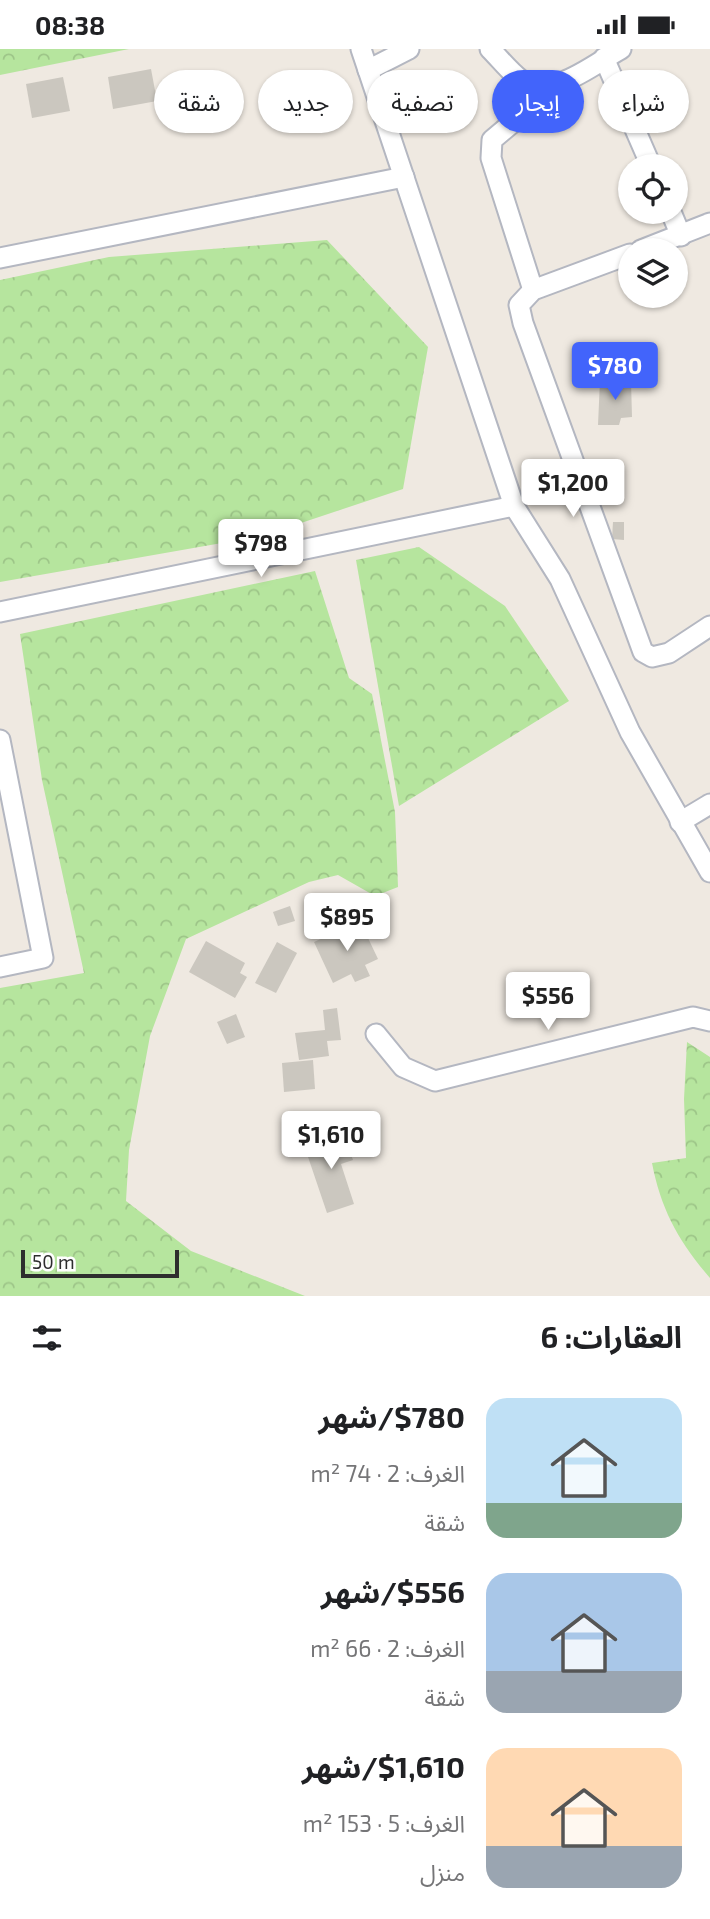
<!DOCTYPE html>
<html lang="ar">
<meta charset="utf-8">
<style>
:root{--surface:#fff;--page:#f2f2f2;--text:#202124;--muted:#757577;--accent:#4264fb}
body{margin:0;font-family:"Exo 2","Noto Sans Arabic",sans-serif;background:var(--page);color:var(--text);direction:rtl;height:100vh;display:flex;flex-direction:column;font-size:26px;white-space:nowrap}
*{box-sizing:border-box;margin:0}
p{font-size:23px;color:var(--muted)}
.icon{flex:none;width:38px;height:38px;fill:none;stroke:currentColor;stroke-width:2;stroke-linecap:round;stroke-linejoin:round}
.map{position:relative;height:1247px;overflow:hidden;direction:ltr}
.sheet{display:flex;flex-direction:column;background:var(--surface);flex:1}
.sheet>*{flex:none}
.guide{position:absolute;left:21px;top:21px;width:668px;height:63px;direction:rtl;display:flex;gap:14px}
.buttons{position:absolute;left:618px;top:105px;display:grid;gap:14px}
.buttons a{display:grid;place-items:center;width:70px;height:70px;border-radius:50%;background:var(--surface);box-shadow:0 2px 5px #0004;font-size:35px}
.scale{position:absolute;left:21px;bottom:18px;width:158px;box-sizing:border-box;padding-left:7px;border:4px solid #2e2e2e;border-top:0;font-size:19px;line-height:24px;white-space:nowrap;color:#2e2e2e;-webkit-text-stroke:5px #fff;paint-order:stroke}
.price{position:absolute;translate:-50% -60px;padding:0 16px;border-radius:7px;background:#fff;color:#222;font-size:23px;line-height:46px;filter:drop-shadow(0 2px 4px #0008)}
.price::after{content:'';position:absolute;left:50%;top:42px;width:21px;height:16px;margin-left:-10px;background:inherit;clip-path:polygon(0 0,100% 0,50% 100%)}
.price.current{background:var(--accent);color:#fff}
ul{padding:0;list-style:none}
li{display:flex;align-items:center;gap:21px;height:175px;padding:0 28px}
li span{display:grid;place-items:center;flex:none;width:196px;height:140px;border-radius:21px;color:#555}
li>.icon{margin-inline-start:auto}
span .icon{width:84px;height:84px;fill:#fffc;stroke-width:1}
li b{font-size:30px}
h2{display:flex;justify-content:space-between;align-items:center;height:84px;padding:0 28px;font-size:30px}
.pill{padding:0 24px;border-radius:32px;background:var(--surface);box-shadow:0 2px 5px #0004;font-size:24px;line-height:63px}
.pill.current{background:var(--accent);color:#fff}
.status{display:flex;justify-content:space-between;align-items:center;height:49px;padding:0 35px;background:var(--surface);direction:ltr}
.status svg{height:19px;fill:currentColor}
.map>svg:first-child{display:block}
</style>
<div class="status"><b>08:38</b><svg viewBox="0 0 49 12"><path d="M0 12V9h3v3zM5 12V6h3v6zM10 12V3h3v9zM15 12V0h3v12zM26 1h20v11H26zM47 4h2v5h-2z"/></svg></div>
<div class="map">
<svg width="710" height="1247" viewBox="0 0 710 1247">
<defs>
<pattern id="forest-crowns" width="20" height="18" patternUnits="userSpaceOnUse" patternTransform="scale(1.75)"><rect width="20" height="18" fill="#b6e59e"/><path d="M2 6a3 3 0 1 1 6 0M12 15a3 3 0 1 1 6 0" fill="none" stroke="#9dc588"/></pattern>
</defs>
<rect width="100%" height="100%" fill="#efe9e1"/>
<g fill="url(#forest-crowns)">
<path d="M0 0H129L0 26Z"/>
<path d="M327 191 428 298 403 440 262 487 0 533V231L109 208Z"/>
<path d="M419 498 505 557 569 652 399 757 356 511Z"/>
<path d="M315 522 349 629 372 645 395 763 398 838 375 847 338 826 309 833 186 890 150 987 129 1101 126 1152 191 1202 305 1247H0V939L84 924 42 731 20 585Z"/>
<path d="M687 993 710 1008V1229C679 1193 661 1161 652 1114L686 1109 684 1050Z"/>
</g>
<g fill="#cbc7bf">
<path d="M151 20 157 52 113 60 108 28Z"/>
<path d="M63 28 70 62 32 69 26 35Z"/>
<path d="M600 331 631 332 632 368 621 369 619 376H598Z"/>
<path d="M613 473H624V491L612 490Z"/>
<path d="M290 857 295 872 278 877 273 863Z"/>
<path d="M360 872 378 910 365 916 370 927 355 933 351 925 333 934 314 893Z"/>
<path d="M206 892 245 914 240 924 247 928 235 949 189 923Z"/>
<path d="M277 893 297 904 276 944 255 934Z"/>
<path d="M337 959 341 991 327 992 329 1007 299 1011 295 984 325 981 323 961Z"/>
<path d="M236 965 245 988 227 995 217 973Z"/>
<path d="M313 1011 315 1040 284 1043 282 1014Z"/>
<path d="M332 1083 336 1094 346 1091 353 1111 341 1115 354 1155 327 1164 306 1102 318 1098 315 1088Z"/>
</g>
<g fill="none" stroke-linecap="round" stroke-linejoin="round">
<g stroke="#b4b7c1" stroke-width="23">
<g id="street">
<path d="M361 0 514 457 560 530 630 683 710 823"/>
<path d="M490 0C500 10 510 23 521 31 551 52 595 14 621 0"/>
<path d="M604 9 651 117"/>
<path d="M368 21 409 0"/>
<path d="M671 163 681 187"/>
<path d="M641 201 710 174"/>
<path d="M630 205 533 241 519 256 523 274 643 603 652 608 669 604 710 577"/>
<path d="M0 209 404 128"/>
<path d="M533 241 491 109 492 91 556 37"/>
<path d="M0 563 514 457"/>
<path d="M0 691 43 909 0 918"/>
<path d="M680 773 710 755"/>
<path d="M376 985 403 1018 435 1032 693 968 710 972"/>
</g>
</g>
<use href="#street" stroke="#fff" stroke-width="19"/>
</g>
</svg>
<div class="buttons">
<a><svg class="icon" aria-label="locate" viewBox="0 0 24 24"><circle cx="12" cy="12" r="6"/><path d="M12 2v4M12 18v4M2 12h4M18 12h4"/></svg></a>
<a><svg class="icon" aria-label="layers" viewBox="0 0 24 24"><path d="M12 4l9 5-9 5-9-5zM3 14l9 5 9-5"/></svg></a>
</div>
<div class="scale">50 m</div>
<b class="price current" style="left:615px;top:353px">$780</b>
<b class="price" style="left:573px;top:470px">$1,200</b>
<b class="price" style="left:261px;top:530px">$798</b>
<b class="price" style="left:347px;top:904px">$895</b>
<b class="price" style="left:548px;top:983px">$556</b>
<b class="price" style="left:331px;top:1122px">$1,610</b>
<div class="guide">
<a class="pill">شراء</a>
<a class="pill current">إيجار</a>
<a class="pill">تصفية</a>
<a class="pill">جديد</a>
<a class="pill">شقة</a>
</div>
</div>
<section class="sheet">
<h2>العقارات: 6<svg class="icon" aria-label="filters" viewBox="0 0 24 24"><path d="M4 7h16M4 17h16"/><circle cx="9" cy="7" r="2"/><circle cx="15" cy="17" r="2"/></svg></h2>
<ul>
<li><span style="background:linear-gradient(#bfe0f5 75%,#7fa58c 0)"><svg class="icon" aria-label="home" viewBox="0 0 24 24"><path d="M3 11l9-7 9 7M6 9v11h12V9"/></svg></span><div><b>$780/شهر</b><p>الغرف: 2 · 74 m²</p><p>شقة</p></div></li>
<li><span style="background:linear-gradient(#a9c7e8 70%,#9aa5b1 0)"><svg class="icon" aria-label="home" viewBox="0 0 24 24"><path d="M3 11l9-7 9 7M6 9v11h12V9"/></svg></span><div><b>$556/شهر</b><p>الغرف: 2 · 66 m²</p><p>شقة</p></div></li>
<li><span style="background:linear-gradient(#ffd9b3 70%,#9aa5b1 0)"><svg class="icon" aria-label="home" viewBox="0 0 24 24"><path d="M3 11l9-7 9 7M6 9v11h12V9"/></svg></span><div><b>$1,610/شهر</b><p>الغرف: 5 · 153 m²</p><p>منزل</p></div></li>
</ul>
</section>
